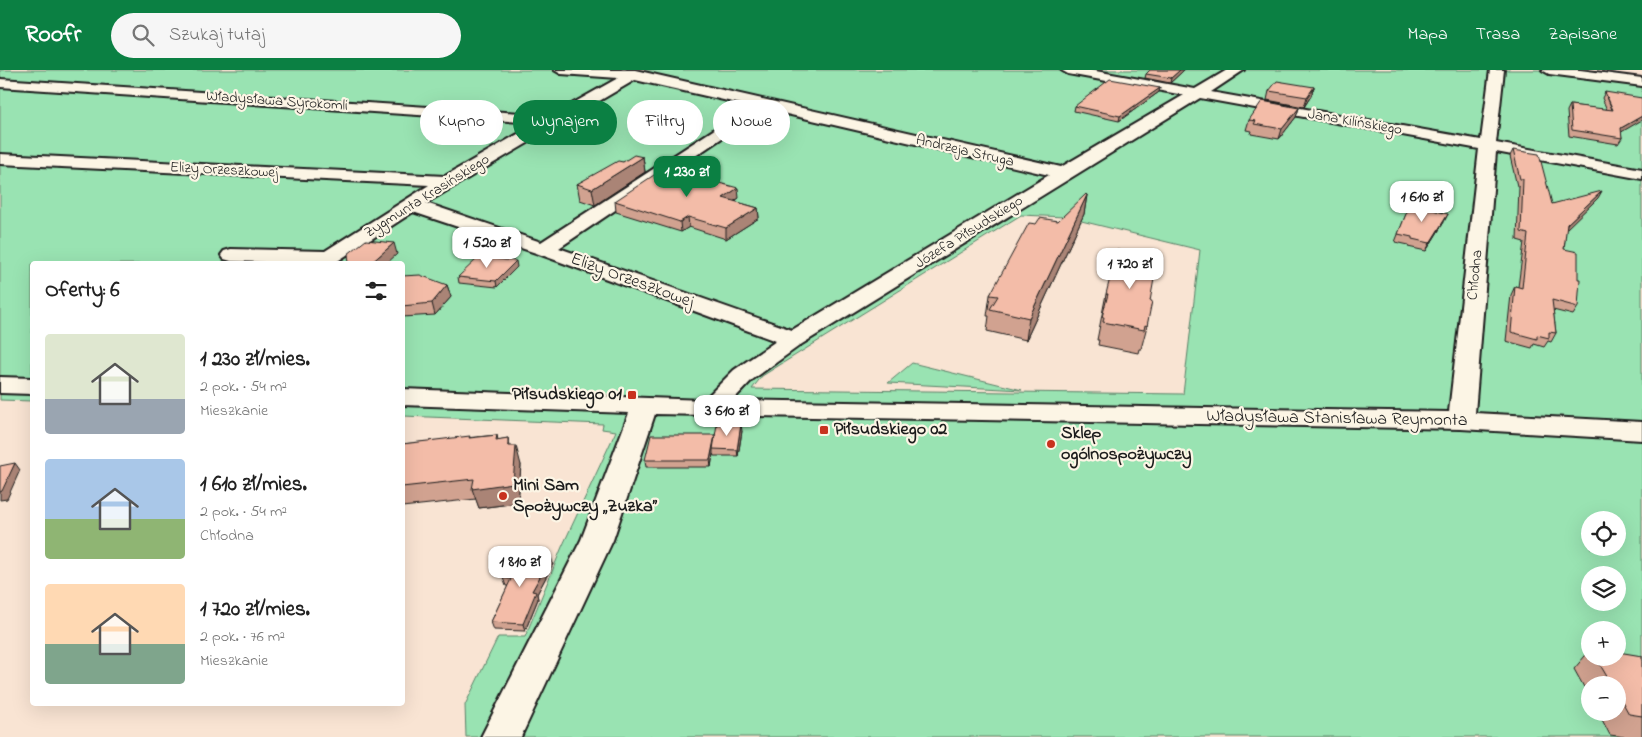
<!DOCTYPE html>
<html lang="pl">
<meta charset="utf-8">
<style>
:root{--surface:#fff;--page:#f6f6f6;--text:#222;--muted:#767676;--accent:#0b8043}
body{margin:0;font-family:"Indie Flower",sans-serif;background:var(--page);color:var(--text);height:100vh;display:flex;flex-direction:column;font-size:19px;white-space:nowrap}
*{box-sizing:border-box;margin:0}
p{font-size:16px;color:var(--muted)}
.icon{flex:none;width:28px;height:28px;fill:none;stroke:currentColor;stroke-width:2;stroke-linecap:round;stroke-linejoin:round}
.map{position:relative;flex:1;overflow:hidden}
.sheet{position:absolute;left:30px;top:191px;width:375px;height:445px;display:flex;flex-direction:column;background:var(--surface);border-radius:5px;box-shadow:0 5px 20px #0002}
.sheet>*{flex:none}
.guide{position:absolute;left:420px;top:30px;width:475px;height:45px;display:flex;gap:10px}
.tools{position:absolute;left:1581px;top:441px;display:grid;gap:10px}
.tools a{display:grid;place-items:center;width:45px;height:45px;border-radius:50%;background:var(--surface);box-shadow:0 5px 20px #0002;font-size:25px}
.price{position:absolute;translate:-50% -42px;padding:0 11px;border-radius:10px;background:#fff;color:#222;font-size:16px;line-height:32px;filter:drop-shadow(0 1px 2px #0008)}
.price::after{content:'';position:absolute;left:50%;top:30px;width:15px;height:11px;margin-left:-8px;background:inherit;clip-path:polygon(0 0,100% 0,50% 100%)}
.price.selected{background:var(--accent);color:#fff}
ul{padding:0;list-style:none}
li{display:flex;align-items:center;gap:15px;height:125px;padding:0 15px}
li span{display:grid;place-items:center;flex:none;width:140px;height:100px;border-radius:5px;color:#555}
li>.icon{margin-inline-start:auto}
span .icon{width:60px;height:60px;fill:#fffc;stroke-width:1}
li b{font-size:21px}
h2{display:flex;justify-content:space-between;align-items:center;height:60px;padding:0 15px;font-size:21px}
.tag{padding:0 18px;border-radius:22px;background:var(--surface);box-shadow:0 5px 20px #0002;font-size:18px;line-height:45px}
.tag.selected{background:var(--accent);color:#fff}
header{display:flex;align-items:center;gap:30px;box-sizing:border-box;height:70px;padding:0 25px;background:var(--accent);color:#fff}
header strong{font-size:24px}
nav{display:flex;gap:28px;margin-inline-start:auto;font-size:18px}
.search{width:350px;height:45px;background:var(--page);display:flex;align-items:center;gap:12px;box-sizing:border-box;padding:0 18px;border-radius:28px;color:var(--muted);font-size:19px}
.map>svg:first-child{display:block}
</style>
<header>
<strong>Roofr</strong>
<div class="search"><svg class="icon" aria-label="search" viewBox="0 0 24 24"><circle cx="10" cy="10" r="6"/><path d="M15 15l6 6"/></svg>Szukaj tutaj</div>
<nav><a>Mapa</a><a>Trasa</a><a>Zapisane</a></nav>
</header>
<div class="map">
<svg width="1642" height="667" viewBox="0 0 1642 667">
<rect width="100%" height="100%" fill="#f9e4d3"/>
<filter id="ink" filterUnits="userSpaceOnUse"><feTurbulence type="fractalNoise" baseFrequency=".02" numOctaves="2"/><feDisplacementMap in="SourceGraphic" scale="10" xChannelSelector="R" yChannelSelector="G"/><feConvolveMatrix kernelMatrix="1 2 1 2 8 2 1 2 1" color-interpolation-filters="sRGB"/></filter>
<g filter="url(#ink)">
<g fill="#99e3b2" stroke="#5a8067" fill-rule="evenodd">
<path d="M0 0H1567L1642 10V667H466L465 635 498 567H525L562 477 616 361 602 359 603 354 403 346 402 194H32V331L0 330ZM1021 145 1065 147 1200 180 1183 324 752 319 762 306ZM1590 450H1618V478H1590ZM1590 505H1618V532H1590ZM1590 560H1618V588H1590ZM1590 615H1618V642H1590Z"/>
<path d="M912 293 1022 320 888 313Z"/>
</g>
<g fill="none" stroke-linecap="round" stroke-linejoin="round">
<g stroke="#1c1c1c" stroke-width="4">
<g id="minor">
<path d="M554 0H635L1061 97 1184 25 1068 4 1061 0H1090L1195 19 1227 0H1244L1211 22 1481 70 1490 0H1504L1496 73 1642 99V109L1496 82 1475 343 1642 352V370L1461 359 655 344 613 470 521 667H481L581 470 629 343 402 335V319L704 330 734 300 776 271 536 183 413 142 333 194 231 191 224 189 221 185 224 181 231 179 325 181 429 115 0 94V84L445 106 537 53 0 17V9L552 45 618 8 561 4ZM635 10 750 36 541 172 426 133ZM1200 28 1479 79 1449 342 733 330 752 310 802 274ZM765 39 1049 105 792 260 559 178Z"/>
<path d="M1542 0H1580L1642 8V16L1549 4Z"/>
<path d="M0 307 32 308V324L0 323Z"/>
</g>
</g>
<use href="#minor" fill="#fcf5e5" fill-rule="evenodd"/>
</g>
<g fill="#d1a290" stroke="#1c1c1c">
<path d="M1150 0H1184L1170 13 1145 8 1146 4Z"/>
<path d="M1314 17 1311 26 1304 37 1267 30 1269 21Z"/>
<path d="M1160 18 1159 22 1119 51 1074 41 1075 36Z"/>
<path d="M1605 22 1621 62 1622 68 1618 74 1569 66 1567 41 1570 35 1607 40 1602 28Z"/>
<path d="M1299 38 1296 47 1279 69 1251 64 1252 61 1246 60 1249 50Z"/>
<path d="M1513 80 1552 134 1598 128 1566 158 1564 179 1578 237 1573 245 1553 240 1556 263 1551 272 1548 271 1544 277 1534 274 1532 278 1506 271 1511 225 1515 216 1518 217 1524 172 1517 170 1519 117 1517 116 1510 86Z"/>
<path d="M643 87 645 102 595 135 580 130 577 114 623 92Z"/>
<path d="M707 106 708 110 739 128 734 131 758 138 759 148 726 169 689 157 681 162 616 142 615 131Z"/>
<path d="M1087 125 1084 144 1026 270 987 261 989 246H987L990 225 1036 154 1058 151Z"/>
<path d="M1410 134 1444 152 1426 181 1408 177 1409 175 1395 172Z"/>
<path d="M517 197 497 217 459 213 458 207Z"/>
<path d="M402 206 447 215 451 227 435 245 402 247Z"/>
<path d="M1106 224 1150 231 1147 256 1141 279H1139L1138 283 1098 275 1099 270H1097Z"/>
<path d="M742 361 738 386H714L713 384 711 397H646L645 390 715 365Z"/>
<path d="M497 365 498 370 508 368 510 376 521 395 518 433 479 438 476 429 402 437V374Z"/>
<path d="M551 487 553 494 537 524 538 529 525 561 494 560 491 552 508 516H506L503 508Z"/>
<path d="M1590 580V588H1618L1642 586V667H1625L1610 665 1598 642H1618V615H1590V628L1574 599Z"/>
</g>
<g fill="#aa8476" stroke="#1c1c1c">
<path d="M1180 0H1184L1170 13 1171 8Z"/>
<path d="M1314 17 1311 26 1304 37 1307 27Z"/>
<path d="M1160 18 1159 22 1119 51 1120 46Z"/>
<path d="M1299 38 1296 47 1279 69 1282 59Z"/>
<path d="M1642 46V50L1618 64 1621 58Z"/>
<path d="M643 87 645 102 595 135 592 119Z"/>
<path d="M738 118 739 128 724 138 723 128Z"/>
<path d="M1602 121 1598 128 1563 162 1567 154Z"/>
<path d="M1087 125 1084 144 1026 270 1029 248Z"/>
<path d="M758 138 759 148 726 169V158Z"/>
<path d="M1448 144 1444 152 1426 181 1430 173Z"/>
<path d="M688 147 689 157 681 162 680 152Z"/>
<path d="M394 173 397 184 386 194H370Z"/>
<path d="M516 191 517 197 497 217 496 211Z"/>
<path d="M447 215 451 227 435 245 432 233Z"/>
<path d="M741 354 742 361 738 386 737 380Z"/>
<path d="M715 365 713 379V384L711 397 710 390Z"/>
<path d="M516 376 521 395 518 433 479 438 472 419Z"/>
<path d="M15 393 20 400 7 429 0 430V422Z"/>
<path d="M551 487 553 494 537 524 538 529 525 561 523 554 532 521Z"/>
</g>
<g fill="#f3bca8" stroke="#1c1c1c">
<path d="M1150 0H1180L1171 8 1146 4Z"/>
<path d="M1110 9 1160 18 1120 46 1075 36Z"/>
<path d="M1277 11 1314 17 1307 27 1269 21Z"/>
<path d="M1605 22 1642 28V46L1621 58 1622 68 1572 60 1570 35 1613 40Z"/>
<path d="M1262 31 1299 38 1282 59 1254 54 1256 51 1249 50Z"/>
<path d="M1513 80 1539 84 1552 134 1602 121 1567 154 1564 179 1578 182V209H1580L1578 237 1552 230 1556 263 1549 262V268L1537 265V269L1511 262 1515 216 1522 218 1528 164 1521 162 1523 109H1520Z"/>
<path d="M634 85 643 87 592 119 577 114 618 91 623 92Z"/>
<path d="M666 97 707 106 704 109 738 118 723 128 758 138 726 158 688 147 680 152 615 131Z"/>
<path d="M1086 124 1087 125 1029 248 990 239 998 226 990 225 1029 153 1036 154 1040 148 1058 151Z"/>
<path d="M1410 134 1448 144 1430 173 1412 169V167L1398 164Z"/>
<path d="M366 170 394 173 370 194H349L348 184Z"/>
<path d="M1117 180 1158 187 1150 231H1152L1147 256 1145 255 1144 260 1103 252 1104 247H1102L1108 224H1106Z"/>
<path d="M479 187 516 191 496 211 458 207Z"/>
<path d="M420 205 447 215 432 233 402 236V206Z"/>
<path d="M717 354H741L737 380 713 379Z"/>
<path d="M497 365 496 370 508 368V376H516L513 413 472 419 474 409 402 417V374L470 366 469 368Z"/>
<path d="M651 365H715L710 390H645Z"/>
<path d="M15 393 2 421 0 422V396Z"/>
<path d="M518 483 551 487 532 521 536 522 523 554 491 552 511 509 503 508Z"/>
<path d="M1618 582 1642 586V646L1629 644 1618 624V615H1612L1596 588H1618Z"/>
</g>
</g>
<g fill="#c8321e" stroke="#fcf5e5" stroke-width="2">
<rect x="627" y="320" width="10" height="10" rx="2.5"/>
<rect x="819" y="355" width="10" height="10" rx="2.5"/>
<circle cx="1051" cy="374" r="5"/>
<circle cx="503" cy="426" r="5"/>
</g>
<g text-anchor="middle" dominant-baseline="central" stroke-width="4.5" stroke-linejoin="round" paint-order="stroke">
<g font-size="15" fill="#1c1c1c" stroke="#fcf5e5">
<text transform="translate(277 31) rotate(4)">Władysława Syrokomli</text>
<text transform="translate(1355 52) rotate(10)">Jana Kilińskiego</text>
<text transform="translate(965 81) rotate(13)">Andrzeja Struga</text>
<text transform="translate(224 100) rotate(3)">Elizy Orzeszkowej</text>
<text transform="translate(427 126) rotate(-32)">Zygmunta Krasińskiego</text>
<text transform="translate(969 162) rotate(-32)">Józefa Piłsudskiego</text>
<text transform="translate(1475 205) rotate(-84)">Chłodna</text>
</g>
<g font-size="18" fill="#1c1c1c" stroke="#fcf5e5">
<text transform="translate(632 211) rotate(20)">Elizy Orzeszkowej</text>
<text transform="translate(1337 349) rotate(1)">Władysława Stanisława Reymonta</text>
</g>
<g font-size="18" font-weight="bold" fill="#1c1c1c" stroke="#fcf5e5" text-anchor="start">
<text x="622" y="325" text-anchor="end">Piłsudskiego 01</text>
<text x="834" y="360">Piłsudskiego 02</text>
<text x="1061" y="364">Sklep<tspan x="1061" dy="21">ogólnospożywczy</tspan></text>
<text x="513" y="416">Mini Sam<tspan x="513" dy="21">Spożywczy „Zuzka”</tspan></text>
</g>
</g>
</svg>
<div class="tools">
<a><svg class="icon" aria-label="locate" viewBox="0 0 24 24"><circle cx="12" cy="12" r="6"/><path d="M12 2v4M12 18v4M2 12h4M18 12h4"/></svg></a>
<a><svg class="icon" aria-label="layers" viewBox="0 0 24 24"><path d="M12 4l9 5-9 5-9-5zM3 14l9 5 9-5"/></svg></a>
<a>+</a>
<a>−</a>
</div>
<b class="price selected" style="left:687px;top:128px">1 230 zł</b>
<b class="price" style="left:1422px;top:153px">1 610 zł</b>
<b class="price" style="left:487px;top:199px">1 520 zł</b>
<b class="price" style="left:1130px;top:220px">1 720 zł</b>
<b class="price" style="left:727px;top:367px">3 610 zł</b>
<b class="price" style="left:520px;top:518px">1 810 zł</b>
<div class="guide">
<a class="tag">Kupno</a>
<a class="tag selected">Wynajem</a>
<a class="tag">Filtry</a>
<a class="tag">Nowe</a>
</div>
<section class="sheet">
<h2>Oferty: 6<svg class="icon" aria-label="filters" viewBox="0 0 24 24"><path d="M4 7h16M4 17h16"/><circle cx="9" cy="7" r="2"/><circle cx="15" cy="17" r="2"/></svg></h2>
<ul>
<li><span style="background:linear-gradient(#dfe7d0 65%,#9aa5b1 0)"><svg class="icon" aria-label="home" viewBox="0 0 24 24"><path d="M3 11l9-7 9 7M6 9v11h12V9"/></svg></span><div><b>1 230 zł/mies.</b><p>2 pok. · 54 m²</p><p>Mieszkanie</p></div></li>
<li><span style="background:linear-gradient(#a9c7e8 60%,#8fb573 0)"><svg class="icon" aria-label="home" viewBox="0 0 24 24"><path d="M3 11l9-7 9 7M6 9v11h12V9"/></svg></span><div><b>1 610 zł/mies.</b><p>2 pok. · 54 m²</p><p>Chłodna</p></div></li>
<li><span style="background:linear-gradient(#ffd9b3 60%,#7fa58c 0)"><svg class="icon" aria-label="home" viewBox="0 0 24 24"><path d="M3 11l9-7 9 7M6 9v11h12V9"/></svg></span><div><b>1 720 zł/mies.</b><p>2 pok. · 76 m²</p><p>Mieszkanie</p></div></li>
</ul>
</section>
</div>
